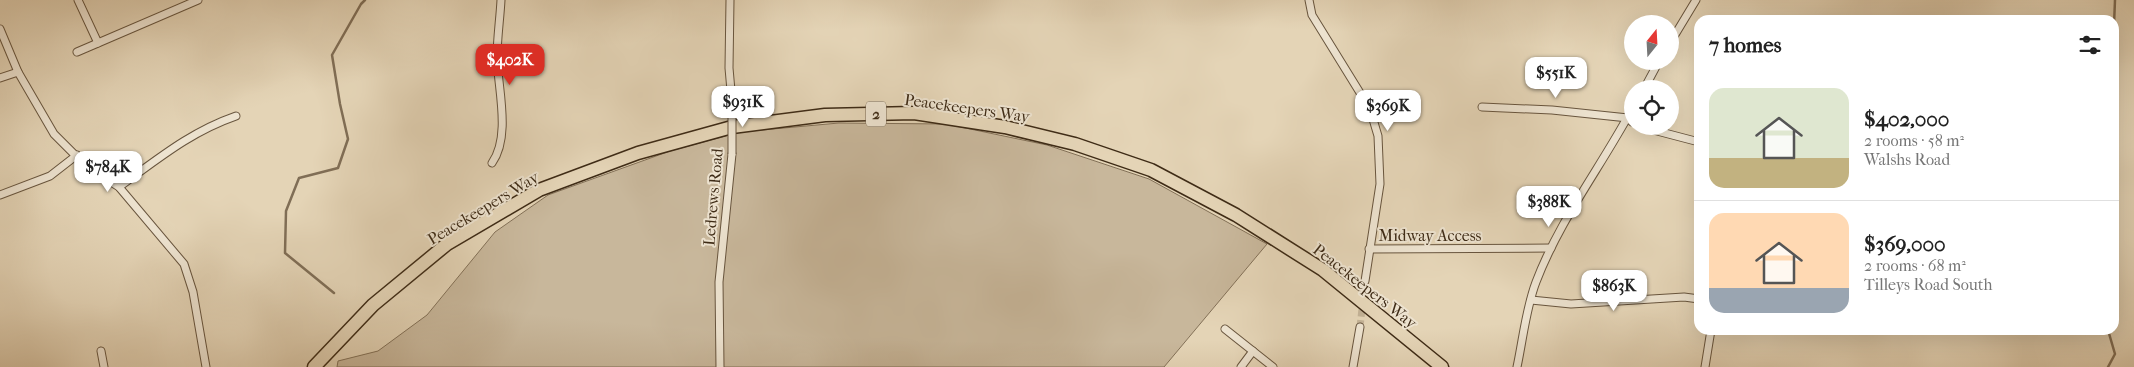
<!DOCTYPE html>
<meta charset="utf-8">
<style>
:root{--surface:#fff;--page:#f6f6f6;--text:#222;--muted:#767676;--line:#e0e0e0;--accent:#d93025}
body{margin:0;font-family:"IM FELL French Canon",serif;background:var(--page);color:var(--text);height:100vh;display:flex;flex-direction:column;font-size:19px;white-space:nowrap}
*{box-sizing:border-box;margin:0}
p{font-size:16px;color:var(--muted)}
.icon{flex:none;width:28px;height:28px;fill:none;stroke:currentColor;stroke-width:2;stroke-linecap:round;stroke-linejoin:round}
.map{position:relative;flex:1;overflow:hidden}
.details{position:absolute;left:1694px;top:15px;width:425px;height:320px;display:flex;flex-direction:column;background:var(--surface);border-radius:15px;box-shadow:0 5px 20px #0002}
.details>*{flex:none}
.needle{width:32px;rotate:18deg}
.fabs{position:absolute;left:1624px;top:15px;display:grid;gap:10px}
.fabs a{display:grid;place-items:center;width:55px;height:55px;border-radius:50%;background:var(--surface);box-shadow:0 5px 20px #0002;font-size:25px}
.price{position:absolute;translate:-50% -42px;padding:0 11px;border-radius:10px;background:#fff;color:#222;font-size:16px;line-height:32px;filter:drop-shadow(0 1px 2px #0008)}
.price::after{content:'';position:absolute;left:50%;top:30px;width:15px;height:11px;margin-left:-8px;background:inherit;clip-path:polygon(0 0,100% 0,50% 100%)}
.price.active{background:var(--accent);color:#fff}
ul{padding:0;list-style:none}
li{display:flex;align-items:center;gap:15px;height:125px;padding:0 15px}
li+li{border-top:1px solid var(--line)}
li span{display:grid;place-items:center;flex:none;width:140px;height:100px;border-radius:15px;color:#555}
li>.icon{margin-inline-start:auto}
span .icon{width:60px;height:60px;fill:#fffc;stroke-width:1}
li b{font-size:21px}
h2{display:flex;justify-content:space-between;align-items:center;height:60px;padding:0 15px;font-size:21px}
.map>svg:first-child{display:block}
</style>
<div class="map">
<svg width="2134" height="367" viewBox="0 0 2134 367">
<rect width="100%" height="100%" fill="#e4d4b6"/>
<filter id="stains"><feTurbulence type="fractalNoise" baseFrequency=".004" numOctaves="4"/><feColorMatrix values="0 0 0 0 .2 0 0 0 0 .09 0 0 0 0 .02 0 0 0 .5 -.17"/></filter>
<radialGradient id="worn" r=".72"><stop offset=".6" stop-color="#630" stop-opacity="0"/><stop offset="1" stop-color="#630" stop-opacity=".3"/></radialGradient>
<path fill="#c8b79b" stroke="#837158" d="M839 123 946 124 1047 145 1149 179 1267 244 1164 367H337L338 361 378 351 427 315 495 232 548 195 670 151 740 132Z"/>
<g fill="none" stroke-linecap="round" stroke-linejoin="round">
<g stroke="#806e56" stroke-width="2.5">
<path d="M2114 25 2115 0"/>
<path d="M334 293 285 253 286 211 299 178 338 168 348 139 340 104 332 55 361 4 365 0"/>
<path d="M2108 367 2115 354 2108 330"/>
</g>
<path stroke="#c3b296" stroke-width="7" stroke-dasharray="7 3.5" stroke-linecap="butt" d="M1360 327 1365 281"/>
<g stroke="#68553e" stroke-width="9">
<g id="minor">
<path d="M78 0 98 43"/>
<path d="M730 0 729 68 732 102"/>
<path d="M1309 0 1312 15 1370 109 1378 136 1380 184 1365 281"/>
<path d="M0 29 18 72 54 134 86 166 119 187 184 264 193 292 206 367"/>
<path d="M1670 43 1696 0"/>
<path d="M77 52 198 0"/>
<path d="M0 78 18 72"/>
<path d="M1644 89 1659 61"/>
<path d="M1482 107 1552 110 1628 118 1632 122"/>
<path d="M1638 126 1699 142"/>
<path d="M492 163C511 136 498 89 497 58 497 39 500 19 501 0"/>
<path d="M119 187C158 159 190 132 236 116"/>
<path d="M0 195 50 176 77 155"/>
<path d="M1369 249 1551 248"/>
<path d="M1531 300 1571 304 1684 297 1699 299"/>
<path d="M1225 329 1273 367"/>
<path d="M101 351 104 367"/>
<path d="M720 367 719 282 732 154"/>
<path d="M1241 367 1253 351"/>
<path d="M1353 367 1360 327"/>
<path d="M1517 367C1523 339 1526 308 1536 282 1560 219 1601 167 1632 109"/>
<path d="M1705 367 1711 330"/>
</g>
</g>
<g stroke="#3e2b16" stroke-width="15">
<path id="motorway" d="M314 367 373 305 447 244 539 190 638 153 732 127 825 115 914 113 1005 127 1075 144 1151 170 1236 215 1323 270 1442 367"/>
</g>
<use href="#minor" stroke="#ede3d0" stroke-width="7"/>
<use href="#motorway" stroke="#e4d4b6" stroke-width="12"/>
<g stroke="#68553e" stroke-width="9" stroke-linecap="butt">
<path id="minor-bridge" d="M732 102V154"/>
</g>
<use href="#minor-bridge" stroke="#ede3d0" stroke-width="7"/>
</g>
<g text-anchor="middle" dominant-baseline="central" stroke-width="4" stroke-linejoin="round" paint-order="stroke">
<rect fill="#ede3d0" stroke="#72624e" stroke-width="1" x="866" y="101.5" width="20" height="25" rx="4"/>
<g font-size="15" font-weight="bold" fill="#3e2b16">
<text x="876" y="114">2</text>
</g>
<g font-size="16" fill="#3e2b16" stroke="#ede3d0">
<text transform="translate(967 108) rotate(8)">Peacekeepers Way</text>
<text transform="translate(713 197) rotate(-85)">Ledrews Road</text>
<text transform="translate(483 208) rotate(-31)">Peacekeepers Way</text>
<text x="1430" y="235">Midway Access</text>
<text transform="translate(1365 286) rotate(38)">Peacekeepers Way</text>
</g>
</g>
<rect width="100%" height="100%" filter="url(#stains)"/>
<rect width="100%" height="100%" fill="url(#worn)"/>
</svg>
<div class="fabs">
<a><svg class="needle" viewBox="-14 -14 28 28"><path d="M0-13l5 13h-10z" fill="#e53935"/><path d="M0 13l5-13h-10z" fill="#767676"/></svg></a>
<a><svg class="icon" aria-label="locate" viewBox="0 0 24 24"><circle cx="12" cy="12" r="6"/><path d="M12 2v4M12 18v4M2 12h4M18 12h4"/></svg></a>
</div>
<b class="price active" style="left:510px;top:86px">$402K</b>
<b class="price" style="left:1556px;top:99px">$551K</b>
<b class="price" style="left:743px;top:128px">$931K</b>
<b class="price" style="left:1388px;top:132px">$369K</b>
<b class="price" style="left:108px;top:193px">$784K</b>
<b class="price" style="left:1549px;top:228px">$388K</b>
<b class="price" style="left:1614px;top:312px">$863K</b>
<section class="details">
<h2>7 homes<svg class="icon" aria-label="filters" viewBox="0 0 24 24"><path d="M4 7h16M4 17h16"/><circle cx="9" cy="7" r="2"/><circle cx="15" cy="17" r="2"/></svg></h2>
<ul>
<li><span style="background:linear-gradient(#dfe7d0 70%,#c2b280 0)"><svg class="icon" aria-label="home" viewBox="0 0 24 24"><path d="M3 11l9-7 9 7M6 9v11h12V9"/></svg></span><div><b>$402,000</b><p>2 rooms · 58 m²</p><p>Walshs Road</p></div></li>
<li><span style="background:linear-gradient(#ffd9b3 75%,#9aa5b1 0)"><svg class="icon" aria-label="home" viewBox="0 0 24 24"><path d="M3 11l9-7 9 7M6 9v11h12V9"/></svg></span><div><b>$369,000</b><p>2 rooms · 68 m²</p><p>Tilleys Road South</p></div></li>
</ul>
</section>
</div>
